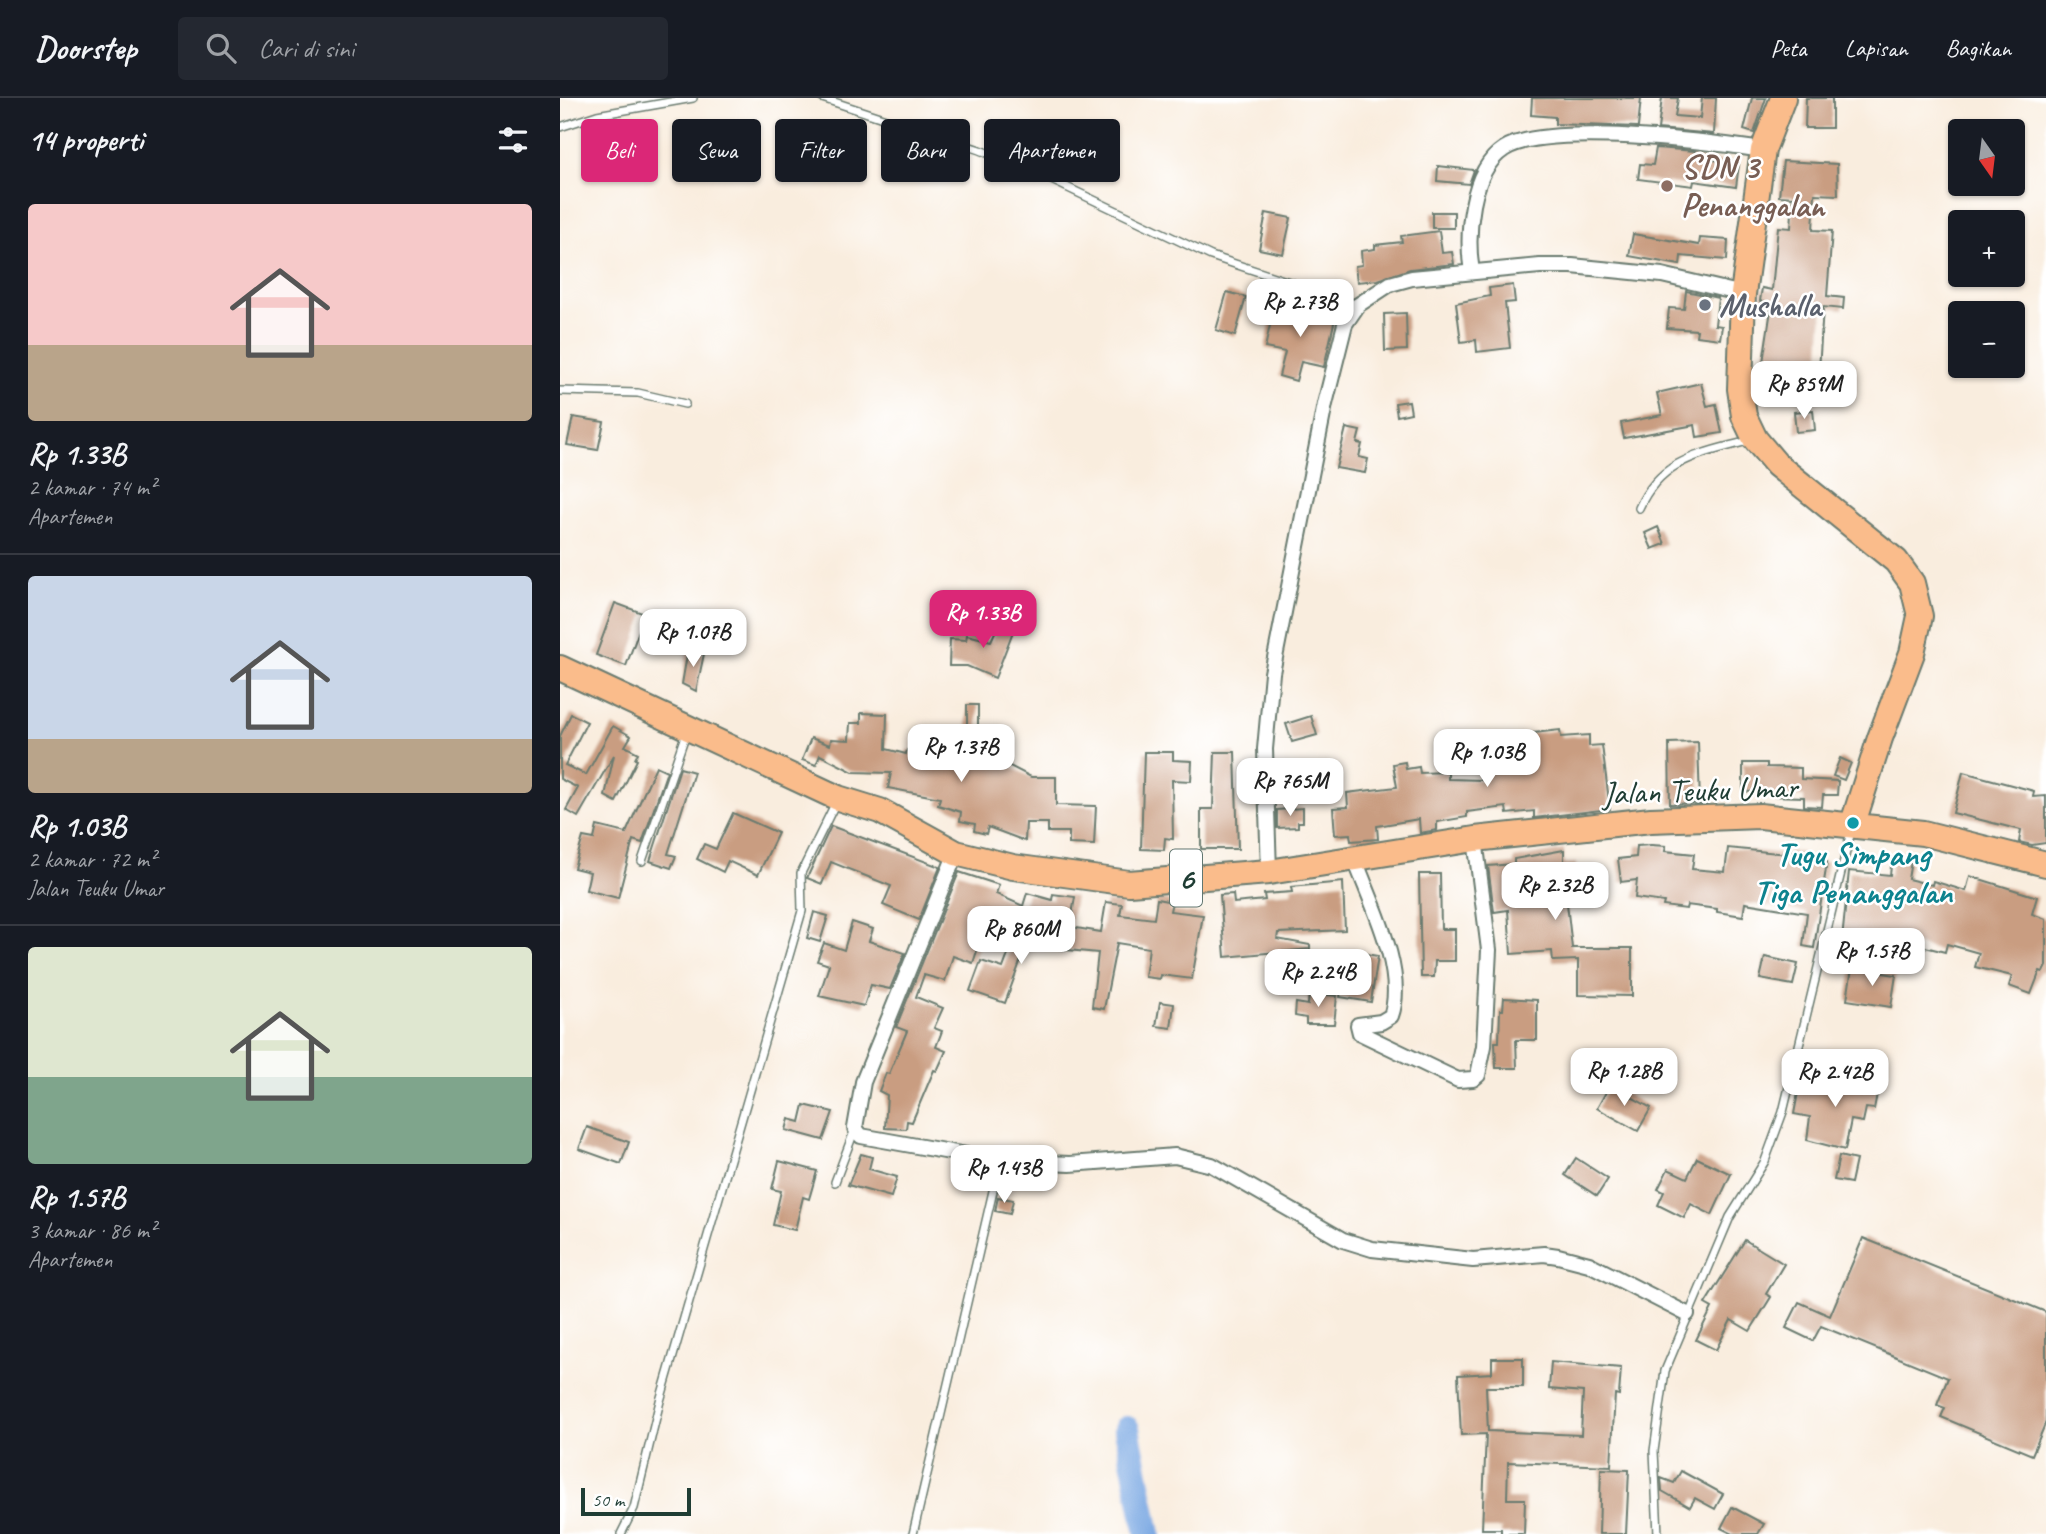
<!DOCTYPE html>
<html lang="id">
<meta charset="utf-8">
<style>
:root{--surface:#171b24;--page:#242831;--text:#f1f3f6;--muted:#9ea1a6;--line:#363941;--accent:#db2777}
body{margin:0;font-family:Caveat,sans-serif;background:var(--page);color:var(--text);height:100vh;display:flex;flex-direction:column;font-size:26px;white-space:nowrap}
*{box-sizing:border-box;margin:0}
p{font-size:23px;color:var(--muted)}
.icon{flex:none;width:38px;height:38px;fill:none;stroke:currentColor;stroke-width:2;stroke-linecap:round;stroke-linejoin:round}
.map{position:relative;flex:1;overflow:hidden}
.drawer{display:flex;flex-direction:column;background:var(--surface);width:560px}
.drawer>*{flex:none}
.top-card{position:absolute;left:21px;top:21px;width:665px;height:63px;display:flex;gap:14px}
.needle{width:46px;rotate:166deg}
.controls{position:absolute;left:1388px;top:21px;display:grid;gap:14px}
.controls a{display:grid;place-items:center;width:77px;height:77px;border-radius:7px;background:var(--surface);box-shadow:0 2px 5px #0004;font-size:35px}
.scale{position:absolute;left:21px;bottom:18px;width:110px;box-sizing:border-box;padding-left:7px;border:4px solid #1f3d34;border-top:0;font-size:19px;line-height:24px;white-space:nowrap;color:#1f3d34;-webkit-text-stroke:5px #fff;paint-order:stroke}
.price{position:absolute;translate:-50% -60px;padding:0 16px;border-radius:14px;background:#fff;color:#222;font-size:23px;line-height:46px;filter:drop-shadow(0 2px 4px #0008)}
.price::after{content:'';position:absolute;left:50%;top:42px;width:21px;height:16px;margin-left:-10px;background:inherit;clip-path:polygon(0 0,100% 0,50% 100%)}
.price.current{background:var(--accent);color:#fff}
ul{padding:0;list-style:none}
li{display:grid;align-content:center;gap:14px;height:371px;padding:0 28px}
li+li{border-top:2px solid var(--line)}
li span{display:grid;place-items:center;height:217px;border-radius:7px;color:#555}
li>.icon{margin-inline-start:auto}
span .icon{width:126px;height:126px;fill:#fffc;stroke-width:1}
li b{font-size:30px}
h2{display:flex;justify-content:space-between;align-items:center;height:84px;padding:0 28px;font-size:30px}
.chip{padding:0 24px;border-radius:7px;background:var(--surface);box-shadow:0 2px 5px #0004;font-size:24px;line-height:63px}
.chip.current{background:var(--accent);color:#fff}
header{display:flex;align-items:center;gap:42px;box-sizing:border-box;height:98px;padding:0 35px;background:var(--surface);border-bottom:2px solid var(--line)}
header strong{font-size:33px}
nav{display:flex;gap:38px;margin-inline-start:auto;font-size:24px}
.search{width:490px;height:63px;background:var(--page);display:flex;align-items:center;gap:18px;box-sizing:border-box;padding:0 24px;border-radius:7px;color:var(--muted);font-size:26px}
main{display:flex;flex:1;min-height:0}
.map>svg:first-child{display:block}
</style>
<header>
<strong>Doorstep</strong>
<div class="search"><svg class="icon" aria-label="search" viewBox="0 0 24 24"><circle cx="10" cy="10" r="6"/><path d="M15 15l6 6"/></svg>Cari di sini</div>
<nav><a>Peta</a><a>Lapisan</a><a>Bagikan</a></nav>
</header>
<main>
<section class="drawer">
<h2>14 properti<svg class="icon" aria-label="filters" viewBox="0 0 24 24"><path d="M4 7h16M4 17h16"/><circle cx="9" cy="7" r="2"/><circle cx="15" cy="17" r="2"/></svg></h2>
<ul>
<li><span style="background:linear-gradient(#f6c9c9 65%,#b9a48a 0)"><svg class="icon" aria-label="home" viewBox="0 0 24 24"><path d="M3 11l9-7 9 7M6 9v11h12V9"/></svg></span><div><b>Rp 1.33B</b><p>2 kamar · 74 m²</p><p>Apartemen</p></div></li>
<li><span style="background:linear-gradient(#c9d6e8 75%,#b9a48a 0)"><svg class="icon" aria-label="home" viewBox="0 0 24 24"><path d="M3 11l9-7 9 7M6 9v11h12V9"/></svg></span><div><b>Rp 1.03B</b><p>2 kamar · 72 m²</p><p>Jalan Teuku Umar</p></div></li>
<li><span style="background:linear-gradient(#dfe7d0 60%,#7fa58c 0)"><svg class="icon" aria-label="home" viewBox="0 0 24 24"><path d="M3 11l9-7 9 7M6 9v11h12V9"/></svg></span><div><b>Rp 1.57B</b><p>3 kamar · 86 m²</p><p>Apartemen</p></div></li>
</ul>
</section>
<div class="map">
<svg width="1486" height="1436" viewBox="0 0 1486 1436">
<rect width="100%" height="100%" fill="#fff"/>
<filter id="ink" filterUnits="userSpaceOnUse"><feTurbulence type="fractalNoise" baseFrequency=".0143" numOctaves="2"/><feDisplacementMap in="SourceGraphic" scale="14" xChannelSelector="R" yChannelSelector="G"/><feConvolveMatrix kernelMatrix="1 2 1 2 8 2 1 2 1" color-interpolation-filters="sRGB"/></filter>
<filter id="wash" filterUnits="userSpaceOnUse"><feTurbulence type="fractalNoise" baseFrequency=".00686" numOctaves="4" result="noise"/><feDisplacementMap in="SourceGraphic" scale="28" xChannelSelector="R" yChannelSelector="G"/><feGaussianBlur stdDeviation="1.57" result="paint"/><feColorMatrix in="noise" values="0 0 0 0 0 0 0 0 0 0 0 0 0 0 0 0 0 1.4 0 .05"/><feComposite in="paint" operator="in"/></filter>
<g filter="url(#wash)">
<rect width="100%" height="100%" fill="#f9edde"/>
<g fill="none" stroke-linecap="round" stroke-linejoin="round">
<path stroke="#79a7e2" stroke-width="26" d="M567 1331 588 1436"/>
</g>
<g id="blocks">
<g fill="#c99d81">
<path d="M972 0H1081L1078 29 995 26V19L971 17Z"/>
<path d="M1102 0H1118L1115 18 1140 20 1142 0H1156L1154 36 1098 31Z"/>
<path d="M1192 0H1206L1194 35 1184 32Z"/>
<path d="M1246 0H1272V30H1245Z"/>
<path d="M1096 50 1135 53 1134 59 1179 66 1176 89 1134 83 1133 88 1078 81 1080 66 1093 67Z"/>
<path d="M1223 63 1277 66 1278 97 1255 96 1253 132 1272 133 1267 198 1284 200 1283 211 1263 209 1258 289 1200 284 1212 205 1200 203 1202 190 1212 192 1218 129 1231 130 1233 99 1219 98Z"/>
<path d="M878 68 914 72 909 86 877 83Z"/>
<rect x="872" y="114" width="22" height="16"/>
<path d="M706 115 731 120 723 156 699 151Z"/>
<path d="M879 133 882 155 892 154 894 166 850 171 818 182 797 184 795 168 802 167 801 153 815 151V147L842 144 841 138Z"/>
<path d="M1073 136 1139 147 1140 140 1168 142 1167 162 1121 158 1120 167 1069 158Z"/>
<path d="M953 187 955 204 945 205 950 250 917 254 916 242 901 244 896 205 930 198 929 190Z"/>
<path d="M1126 193 1158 200 1155 227 1162 228 1160 241 1136 238 1137 232 1107 230 1109 210 1124 211Z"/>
<path d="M667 194 686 199 675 238 656 232Z"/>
<path d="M714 209 755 220 757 212 776 216 764 269 741 264 736 283 719 278 725 254 705 250Z"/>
<path d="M846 215 847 252 825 253 824 216Z"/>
<path d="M1141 285 1147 308 1156 306 1162 335 1137 339 1135 327 1064 340 1061 325 1102 317 1097 295Z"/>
<path d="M849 303 851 315 837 318 835 305Z"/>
<path d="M1253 312 1255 332 1236 334 1234 314Z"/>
<path d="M13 319 44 324 38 352 7 347Z"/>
<path d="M786 330 800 333 797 345 802 346 799 359 808 361 805 375 776 370Z"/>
<path d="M1098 429 1105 446 1092 451 1085 435Z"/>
<path d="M55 505 85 516 66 568 36 557Z"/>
<path d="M443 517 457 523 435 580 407 568H389L390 541 406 542 407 537 431 543Z"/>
<path d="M128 551 144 556 136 593 122 586Z"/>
<rect x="407" y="607" width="11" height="22"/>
<path d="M301 615 327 616 326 651 346 656 347 652 422 668V644H436V661L471 679H496V707L536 708 534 747 509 746V734H488V725H466L465 743 428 729 426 736 414 733 415 726 400 723 401 714 378 707 380 700 328 690 331 675 293 674 260 657 256 667 242 662 251 640 270 647 271 641 289 642 290 625H301Z"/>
<path d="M11 616 27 624 5 667 26 677 53 628 71 638 65 648 78 655 75 661 77 662 56 704 45 698 54 657 18 719 6 712 18 690 0 681V638Z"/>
<path d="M751 618 757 637 732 644 726 626Z"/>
<path d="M1000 632 1001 639 1029 637V648L1042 647 1050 711 974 720V713L947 716 946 709 907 714V719L877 724V732L860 735 859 721 817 728 818 741 791 743 790 736 775 737 773 710 788 709 787 695 837 689 833 666 845 664 846 671 859 669 860 675 888 674V681L922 682 921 673 940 671 939 664 968 661 965 636Z"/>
<path d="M908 640 910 655 885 659 883 644Z"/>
<path d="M1138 644 1140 705 1110 706 1109 645Z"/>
<path d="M584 654H613V662L632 663 631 683 612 682 613 741 605 740 604 752 581 751Z"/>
<path d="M655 654H675L678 751H641V711H653Z"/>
<path d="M1280 660 1291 665 1284 682 1273 678Z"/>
<path d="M1183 665H1207V669L1241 670V681L1278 683 1277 697H1263L1262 709 1244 708V699L1211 698V693L1183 694Z"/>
<path d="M96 668 107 673 82 745 73 742 58 800 26 792 30 774 14 770 23 739 34 741 37 728 66 735Z"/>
<path d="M120 670 134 674 108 756 116 758 111 770 90 763Z"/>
<path d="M1403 674 1474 693 1473 699 1486 698V745L1472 747 1459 744 1461 732 1393 715Z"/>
<path d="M743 710V724H738V729L717 730V712Z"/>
<path d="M173 715 218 735 198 777 168 763 163 774 137 761 144 746 156 751Z"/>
<path d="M271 728 380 769 359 822 323 807 331 788 271 764 262 786 247 780Z"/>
<path d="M1091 747 1106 748 1105 753 1134 756 1132 771 1165 774 1168 750 1228 756 1229 753 1243 755 1242 761 1267 764 1254 850 1243 848 1247 815 1185 805 1183 818 1157 814V811L1127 807 1126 811 1103 808 1104 804 1075 800 1077 782 1061 784 1058 761 1076 759 1077 748Z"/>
<path d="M1004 752V766L1016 765 1017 787 1005 788 1012 850H1072V898L1018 897V862L993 863 992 853 951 856 948 812 934 814 928 768 954 766V761Z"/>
<path d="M1332 760 1351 763 1348 781 1372 787 1373 783 1406 793 1410 778 1477 799 1472 816 1486 821V868L1483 874 1480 873 1471 896 1449 888 1452 878 1415 869 1419 855 1387 846 1385 854 1318 837 1317 845 1282 842 1289 773 1330 777Z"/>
<path d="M399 774 439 787 436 796 463 808 467 795 492 802 493 796 515 799 510 829 541 834 546 804 562 806 560 817 594 821 597 801 612 804 610 813 643 817 632 881 601 877 600 881 585 879 589 850 557 845 544 911 532 909 538 855 466 848 445 905 410 893 421 863 443 870 455 838 426 826 413 865 393 858 385 883 364 877 356 899 383 910 374 930 382 933 376 949 386 953 377 973 374 972 352 1024 347 1023 346 1031 325 1030 327 997 319 993 326 975 329 976 347 933 336 929Z"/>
<path d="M859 776H880L881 831H895V863H875L874 879H861Z"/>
<path d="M783 784 785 832 718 835 717 841 750 847V851L665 859 660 797 673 796 674 805 705 802 704 796 732 794 731 789Z"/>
<path d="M254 814 268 818 260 844 247 840Z"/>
<path d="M292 824 313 831 309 843 345 855 330 891 311 887 304 908 259 898 269 867 257 863 264 845 284 852Z"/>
<path d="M788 853 818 858 811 904 780 899Z"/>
<path d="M1205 859 1238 866 1233 887 1200 881Z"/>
<path d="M1292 870 1336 877 1331 909 1287 902Z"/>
<path d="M749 895 777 898 774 926H746V920L735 918 736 905 748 907Z"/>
<path d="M944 900 977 902V942H956L957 970H936L935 944H939L940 912H943Z"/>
<path d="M600 904 614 906 611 930 596 928Z"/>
<path d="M1279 978 1319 986 1314 1011 1306 1010 1303 1024 1291 1022 1285 1052 1247 1042 1250 1019 1234 1016 1240 984 1277 991Z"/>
<path d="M1050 987 1091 1010 1078 1033 1037 1010Z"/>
<path d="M244 1007 273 1014 263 1042 226 1032 229 1021 240 1024Z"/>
<path d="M27 1029 69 1044 61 1066 19 1051Z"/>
<path d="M301 1056 312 1059 309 1071 337 1079 331 1099 288 1087Z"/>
<path d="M1279 1058 1296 1062 1291 1085 1274 1082Z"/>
<path d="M1016 1060 1048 1081 1037 1098 1005 1077Z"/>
<path d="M1137 1060 1171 1076 1152 1117 1131 1106 1124 1120 1098 1107 1104 1094 1098 1091 1108 1071 1127 1080Z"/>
<path d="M219 1063 257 1073 249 1101 243 1099 235 1132 213 1127 221 1093 212 1091Z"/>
<path d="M438 1099 453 1102 450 1116 435 1113Z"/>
<path d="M1303 1140 1486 1214V1324L1472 1357 1381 1319 1385 1310 1377 1307 1388 1280 1261 1228 1253 1243 1226 1230 1239 1204 1270 1218Z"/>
<path d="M1185 1142 1224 1166 1206 1196 1211 1199 1190 1233 1171 1222 1156 1252 1136 1242 1152 1210 1145 1206Z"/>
<path d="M932 1260H963V1289H926L928 1333 1021 1337 1023 1294 989 1291 991 1264 1061 1270 1059 1297 1055 1296 1051 1368 948 1364 947 1401H965L964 1436H941V1431H922L926 1336 901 1337 898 1277 932 1275Z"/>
<path d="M1041 1371 1069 1372 1066 1436H1039Z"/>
<path d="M1121 1373 1163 1396 1155 1411 1135 1400 1130 1409 1102 1393 1101 1380 1114 1385Z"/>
<path d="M1172 1409 1204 1426 1198 1436H1173L1161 1430Z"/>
</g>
</g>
</g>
<g filter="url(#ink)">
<use href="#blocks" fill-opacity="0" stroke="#6b7b70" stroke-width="2"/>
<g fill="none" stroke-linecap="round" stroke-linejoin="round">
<g stroke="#6b7b70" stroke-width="10">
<g id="service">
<path d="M262 0 420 52 477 75 651 158 798 207"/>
<path d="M0 29 37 17 133 0"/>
<path d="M0 293 78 295 125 306"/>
<path d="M1079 410C1102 359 1143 356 1191 342"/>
<path d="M82 763 126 635"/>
<path d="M275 1084 295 1031"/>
<path d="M61 1436 74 1410 100 1303 242 813 241 775 276 704"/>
<path d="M353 1436 440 1063"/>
<path d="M1098 1436 1094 1353 1105 1273 1170 1119 1205 1063 1223 1014 1291 733"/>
</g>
</g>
<g stroke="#6b7b70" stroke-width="18">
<g id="minor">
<path d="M912 174C906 138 910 73 944 51 985 24 1152 44 1203 52"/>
<path d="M396 755 303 984 295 1030 301 1038 440 1063 510 1066 615 1058 652 1067 783 1142 812 1151 913 1162 984 1156 998 1158 1029 1166 1127 1216"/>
<path d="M794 759C810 803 847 873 831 918L821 924 798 927 800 935 898 982 913 981 918 977 924 948 929 852 915 741"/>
<path d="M709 774 705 651 712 575 765 306 785 226 798 207 830 186 852 180 980 168H1012L1102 177 1183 196"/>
</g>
</g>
<g stroke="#6b7b70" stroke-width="28">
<g id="trunk">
<path d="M1223 0 1203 52 1183 196 1180 291 1184 318 1195 341 1217 367 1336 463 1352 485 1360 518 1352 555 1320 640 1293 725"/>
<path d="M0 570 278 700 320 713 396 755 453 769 569 785 709 774 915 741 1091 722 1200 718 1363 735 1486 766"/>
</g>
</g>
<use href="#service" stroke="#fff" stroke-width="7"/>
<use href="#minor" stroke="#fff" stroke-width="14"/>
<use href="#trunk" stroke="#fabc8b" stroke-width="24"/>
</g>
</g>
<circle fill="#8d6e63" stroke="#fff" stroke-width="2.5" cx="1107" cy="88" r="7"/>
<circle fill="#6b7280" stroke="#fff" stroke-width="2.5" cx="1145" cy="207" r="7"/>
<circle fill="#0f9aa8" stroke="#fff" stroke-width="2.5" cx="1293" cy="725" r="7"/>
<g text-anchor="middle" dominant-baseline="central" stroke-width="5" stroke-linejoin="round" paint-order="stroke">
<rect fill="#fff" stroke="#627771" stroke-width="2" x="610" y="751.5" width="32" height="57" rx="5"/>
<g font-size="32" font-weight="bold" fill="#1f3d34">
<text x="626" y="780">6</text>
</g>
<g font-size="33" font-weight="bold" fill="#785e54" stroke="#fff" text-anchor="start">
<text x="1121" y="69">SDN 3<tspan x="1121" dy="38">Penanggalan</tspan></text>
</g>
<g font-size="33" font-weight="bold" fill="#5b616d" stroke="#fff" text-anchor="start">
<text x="1159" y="207">Mushalla</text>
</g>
<g font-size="33" fill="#1f3d34" stroke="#fff">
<text transform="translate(1140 692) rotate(-2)">Jalan Teuku Umar</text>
</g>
<g font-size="33" font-weight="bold" fill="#0d838f" stroke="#fff">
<text x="1293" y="756">Tugu Simpang<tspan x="1293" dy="38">Tiga Penanggalan</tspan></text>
</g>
</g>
</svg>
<div class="controls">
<a><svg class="needle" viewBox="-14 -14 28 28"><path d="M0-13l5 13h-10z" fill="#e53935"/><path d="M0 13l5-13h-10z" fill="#9ea1a6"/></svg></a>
<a>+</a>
<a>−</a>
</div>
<div class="scale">50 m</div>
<b class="price" style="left:740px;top:241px">Rp 2.73B</b>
<b class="price" style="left:1244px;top:323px">Rp 859M</b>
<b class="price current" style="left:423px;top:552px">Rp 1.33B</b>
<b class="price" style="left:133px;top:571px">Rp 1.07B</b>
<b class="price" style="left:401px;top:686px">Rp 1.37B</b>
<b class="price" style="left:927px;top:691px">Rp 1.03B</b>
<b class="price" style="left:730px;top:720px">Rp 765M</b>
<b class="price" style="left:995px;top:824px">Rp 2.32B</b>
<b class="price" style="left:461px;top:868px">Rp 860M</b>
<b class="price" style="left:1312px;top:890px">Rp 1.57B</b>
<b class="price" style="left:758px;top:911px">Rp 2.24B</b>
<b class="price" style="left:1064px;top:1010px">Rp 1.28B</b>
<b class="price" style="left:1275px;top:1011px">Rp 2.42B</b>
<b class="price" style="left:444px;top:1107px">Rp 1.43B</b>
<div class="top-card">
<a class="chip current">Beli</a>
<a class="chip">Sewa</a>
<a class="chip">Filter</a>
<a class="chip">Baru</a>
<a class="chip">Apartemen</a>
</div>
</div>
</main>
